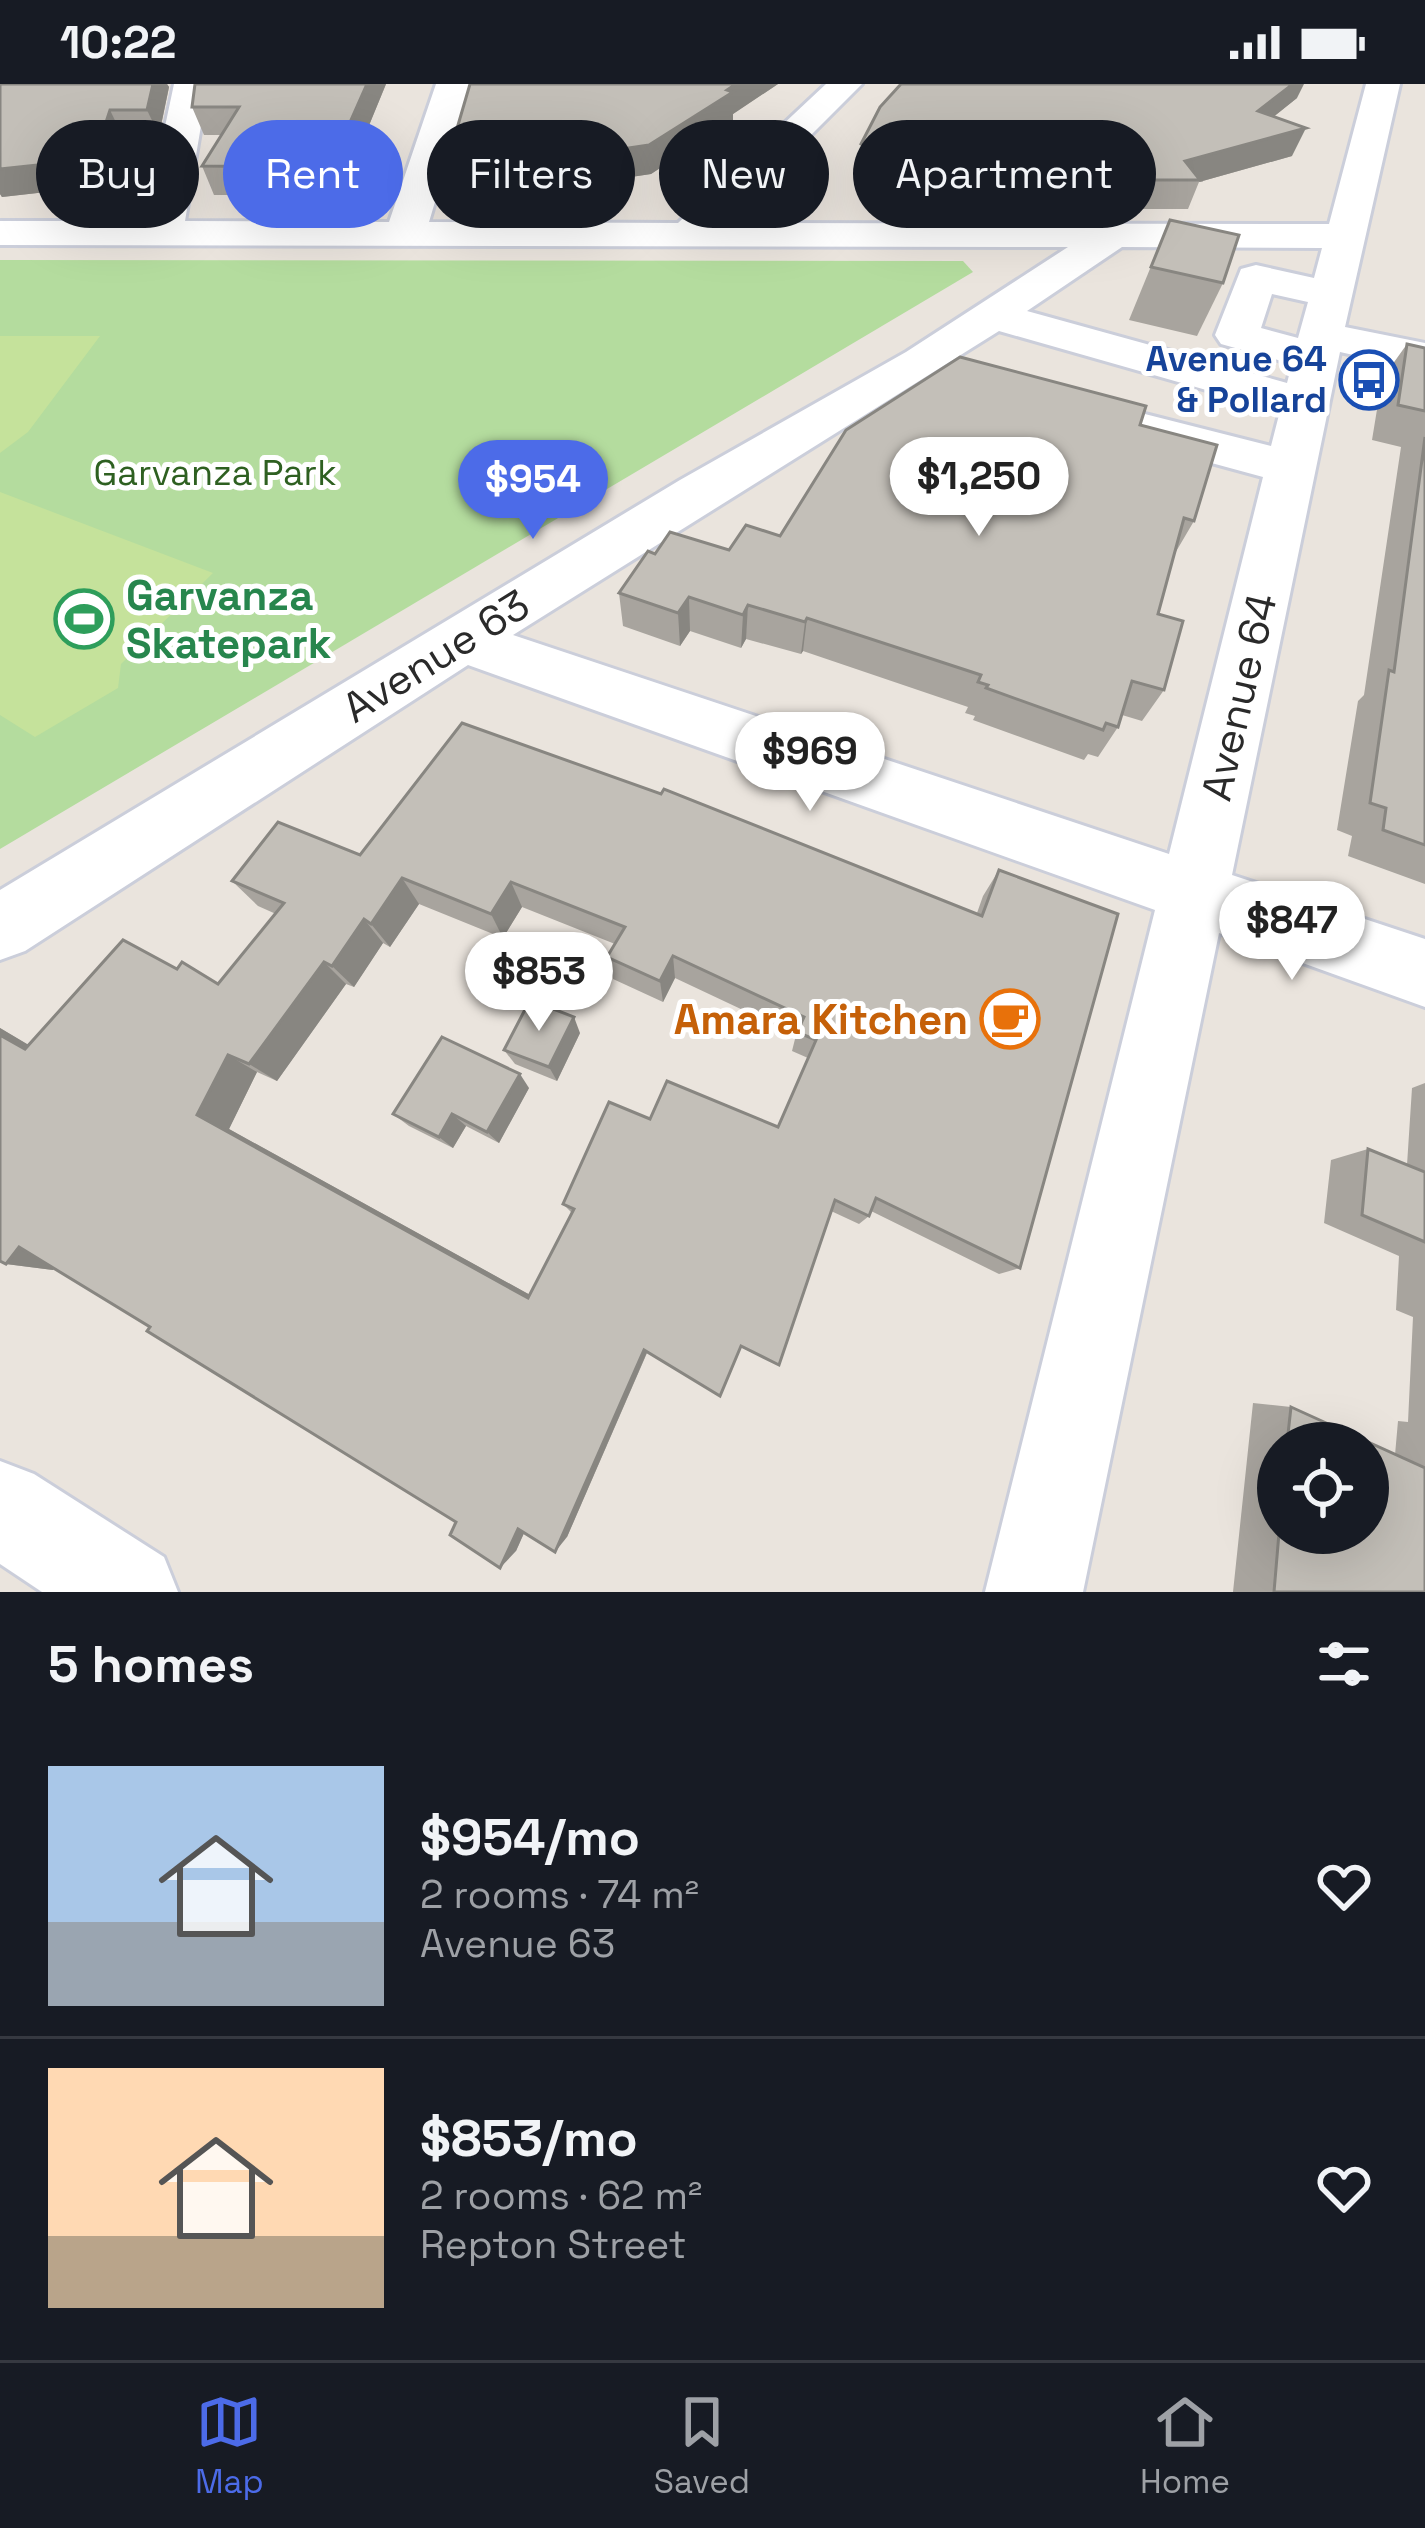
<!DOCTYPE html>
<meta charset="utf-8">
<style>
:root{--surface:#171b24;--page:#242831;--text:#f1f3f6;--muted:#9ea1a6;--line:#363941;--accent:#4c6be8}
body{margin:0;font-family:"Space Grotesk",sans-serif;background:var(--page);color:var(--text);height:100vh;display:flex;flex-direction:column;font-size:45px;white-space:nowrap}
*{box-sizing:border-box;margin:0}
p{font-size:39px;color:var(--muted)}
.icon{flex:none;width:66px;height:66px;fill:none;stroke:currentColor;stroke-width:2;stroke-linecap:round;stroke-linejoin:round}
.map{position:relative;height:1508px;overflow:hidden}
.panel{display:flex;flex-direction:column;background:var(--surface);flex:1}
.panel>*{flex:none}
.top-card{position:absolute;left:36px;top:36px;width:1353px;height:108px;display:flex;gap:24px}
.controls{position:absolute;left:1257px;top:1338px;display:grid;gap:24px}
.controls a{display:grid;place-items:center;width:132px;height:132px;border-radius:50%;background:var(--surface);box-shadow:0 12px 48px #0002;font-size:60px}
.price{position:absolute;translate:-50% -102px;padding:0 27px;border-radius:42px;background:#fff;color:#222;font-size:39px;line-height:78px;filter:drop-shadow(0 3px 6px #0008)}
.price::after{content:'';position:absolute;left:50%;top:72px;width:36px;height:27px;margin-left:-18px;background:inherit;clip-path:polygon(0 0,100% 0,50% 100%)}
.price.on{background:var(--accent);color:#fff}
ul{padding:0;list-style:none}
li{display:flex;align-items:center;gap:36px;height:300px;padding:0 48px}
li+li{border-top:3px solid var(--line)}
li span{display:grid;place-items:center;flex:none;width:336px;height:240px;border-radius:0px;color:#555}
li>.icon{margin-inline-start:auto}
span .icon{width:144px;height:144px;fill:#fffc;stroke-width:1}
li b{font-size:51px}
h2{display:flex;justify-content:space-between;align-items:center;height:144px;padding:0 48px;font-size:51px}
.pill{padding:0 42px;border-radius:54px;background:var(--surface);box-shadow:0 12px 48px #0002;font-size:42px;line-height:108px}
.pill.on{background:var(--accent);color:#fff}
.status{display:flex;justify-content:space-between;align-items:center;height:84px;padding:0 60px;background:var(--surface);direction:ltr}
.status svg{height:33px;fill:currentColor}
.tabs{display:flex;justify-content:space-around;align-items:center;height:168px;border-top:3px solid var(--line);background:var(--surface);font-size:33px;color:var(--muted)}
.tabs a{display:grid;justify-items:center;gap:6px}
.tabs .on{color:var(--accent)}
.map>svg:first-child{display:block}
</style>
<div class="status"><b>10:22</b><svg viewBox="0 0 49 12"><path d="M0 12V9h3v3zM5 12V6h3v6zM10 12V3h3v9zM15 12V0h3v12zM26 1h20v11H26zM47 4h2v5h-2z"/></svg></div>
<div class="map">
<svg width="1425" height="1508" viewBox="0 0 1425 1508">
<rect width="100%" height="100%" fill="#eae4dd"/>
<path fill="#b4dc9e" d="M0 176 963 177 973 188 0 765Z"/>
<g fill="#c5e29b">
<path d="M0 252H100L28 348 0 369Z"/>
<path d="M0 408 213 489 121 580 118 604 35 653 0 631Z"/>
</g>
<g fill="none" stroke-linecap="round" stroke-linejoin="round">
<g stroke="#cbceda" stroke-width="6">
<g id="minor">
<path d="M174 0H208L185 137 389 138 436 0H470L429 138 678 139 826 0H862L723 139 1329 140 1366 0H1400L1345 243 1425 259V287L1340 268 1232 791 1425 855V923L1219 849 1083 1508H985L1155 826 468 581 25 867 0 876V806L680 396 906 268 1068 163 0 161V137H145ZM1122 163 1322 164 1314 194 1256 181 1241 185 1215 251 1221 260 1292 280 1287 299 1027 227ZM1272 210 1308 218 1298 254 1261 244ZM999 247 1280 327 1271 362 1133 327 1116 331 1109 342 1116 353 1263 393 1169 770 513 551Z"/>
<path d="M0 1377 34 1390 164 1473 178 1508H42L0 1480Z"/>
</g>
</g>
<use href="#minor" fill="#fff" fill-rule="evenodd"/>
</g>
<g fill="#a8a49e" fill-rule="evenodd">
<path d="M0 0H167L169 3 159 51H122L108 101 2 113 0 110Z"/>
<path d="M195 0H386L356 73H349L335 107 326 111H214L202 82 222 51H204L192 23Z"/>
<path d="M470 0H778L733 30V36L651 90 604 97 457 94 451 65Z"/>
<path d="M1297 14 1274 32 1292 72 1199 98 1188 125H1093L1088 113H896L858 88 861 60Z"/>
<path d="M1170 136 1223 199 1197 252 1129 236Z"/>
<path d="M1407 260 1425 264V800L1348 772 1352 752 1337 746 1358 617 1364 611 1401 363 1372 356 1382 295Z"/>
<path d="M1140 341 1194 437 1174 471 1158 530 1164 606 1142 637 1122 631 1118 643 1098 673 1088 670 1084 676 973 636 975 632 965 629 968 623 803 567 801 570 746 555 741 564 690 547 680 562 623 542 619 509 655 470 729 466Z"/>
<path d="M360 771 977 829 983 812 999 786 1020 1184 999 1190 871 1127 869 1132 859 1140 831 1127 779 1281 740 1263 647 1269 567 1453 524 1449 516 1467 456 1438 150 1243 54 1184 53 1186 6 1180 0 1177V944L28 961 177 885 218 900 276 830 258 822 232 797ZM419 820 503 854 522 823 615 860 607 873 613 895 663 918 675 894 796 951 792 967 808 974 778 1043 650 1035 563 1120 572 1129 530 1211 229 1045 257 988 277 997 346 900 354 903 383 859 390 863Z"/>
<path d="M580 949 557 997 515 980 504 966Z"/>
<path d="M1425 999V1508H1233L1253 1319 1291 1323 1395 1371 1398 1337 1408 1338 1413 1233 1396 1226 1399 1172 1324 1139 1331 1076 1368 1065 1407 1081 1412 1004ZM1278 1359H1368V1449H1278Z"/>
<path d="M529 1004 499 1059 466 1042 453 1064 409 1042 393 1030Z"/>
</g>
<g fill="#888681">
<path d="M153 0H167L169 3 159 51 147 26Z"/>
<path d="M367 0H386L356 73 347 45Z"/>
<path d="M736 0H778L733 30V36L651 90 604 97 602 68Z"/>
<path d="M1293 0H1304L1297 14 1246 55 1258 27Z"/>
<path d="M110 26 122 51 108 101 2 113 0 110V85Z"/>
<path d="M1306 44 1292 72 1199 98 1200 96 1185 77Z"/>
<path d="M341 45 349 73 335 107 326 111 316 83Z"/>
<path d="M689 513 690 547 680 562 678 529Z"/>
<path d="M748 521 746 555 741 564 743 531Z"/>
<path d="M807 534 803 567 801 570 805 538Z"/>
<path d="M402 794 419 820 390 863 371 840Z"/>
<path d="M511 798 522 823 503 854 491 830Z"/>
<path d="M364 835 383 859 354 903 332 882Z"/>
<path d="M673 872 675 894 663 918 660 897Z"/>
<path d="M324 878 346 900 277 997 249 980Z"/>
<path d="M574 933 580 949 557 997 549 983Z"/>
<path d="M0 944 66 983 25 965 0 951Z"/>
<path d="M228 971 257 988 229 1045 541 1217 528 1214 197 1031Z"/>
<path d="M520 990 529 1004 499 1059 487 1048Z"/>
<path d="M452 1030 466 1042 453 1064 439 1053Z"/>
<path d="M19 1163 65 1169 53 1186 6 1180Z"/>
<path d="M644 1266H648L567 1453 555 1468Z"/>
<path d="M532 1431 516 1467 500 1484 518 1445Z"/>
</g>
<g fill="#c3bfb8" stroke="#888681" stroke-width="3" fill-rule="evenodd">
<path d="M0 0H153L147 26H110L94 75 0 85Z"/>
<path d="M195 0H367L347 45H341L325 79 316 83 202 82 239 23H192Z"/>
<path d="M470 0H736L727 6 733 8 649 61 602 68 451 65Z"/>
<path d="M901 0H1293L1258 27 1306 44 1185 77 1200 96H1102L1098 85H901L861 60 880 23Z"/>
<path d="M1170 136 1239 151 1223 199 1151 183Z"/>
<path d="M1407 260 1425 264V327L1398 321Z"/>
<path d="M960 273 1146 322 1140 341 1217 361 1194 437 1184 434 1158 530 1183 537 1164 606 1132 597 1118 643 1106 639 1103 646 986 604 988 601 978 598 981 591 807 534 805 538 748 521 743 531 689 513 678 529 619 509 648 467 655 470 670 448 729 466 746 441 780 452 846 346Z"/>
<path d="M1425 353V761L1383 746 1386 724 1370 719 1389 586 1394 588Z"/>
<path d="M462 639 661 710 664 705 982 832 999 786 1118 830 1020 1184 876 1114 869 1132 835 1116 779 1281 741 1262 720 1312 644 1266 555 1468 518 1445 500 1484 450 1451 456 1438 147 1247 150 1243 19 1163 6 1180 0 1177V951L25 965 123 856 177 885 182 878 218 900 284 819 232 797 278 738 360 771ZM402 794 491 830 511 798 625 843 607 873 660 897 673 872 804 933 797 948 816 956 778 1043 667 997 650 1035 609 1018 563 1120 574 1125 528 1214 197 1031 228 971 249 980 324 878 332 882 364 835 371 840Z"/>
<path d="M530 916 574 933 549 983 504 966Z"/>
<path d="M442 953 520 990 487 1048 452 1030 439 1053 393 1030Z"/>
<path d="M1368 1065 1425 1088V1158L1362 1131Z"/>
<path d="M1291 1323 1425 1384V1508H1274L1279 1449H1368V1359H1287Z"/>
</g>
<defs>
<g id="bus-ring" transform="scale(3)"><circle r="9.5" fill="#fff" stroke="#1a4fb4" stroke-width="1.5"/><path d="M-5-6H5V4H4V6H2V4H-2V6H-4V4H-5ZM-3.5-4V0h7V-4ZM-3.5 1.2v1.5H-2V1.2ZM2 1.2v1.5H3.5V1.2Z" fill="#1a4fb4"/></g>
<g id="stadium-ring" transform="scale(3)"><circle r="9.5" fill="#fff" stroke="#2e9e5b" stroke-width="1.5"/><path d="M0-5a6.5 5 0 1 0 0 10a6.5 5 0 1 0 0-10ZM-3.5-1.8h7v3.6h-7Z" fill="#2e9e5b"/></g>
<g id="cafe-ring" transform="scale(3)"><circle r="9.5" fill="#fff" stroke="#e8710a" stroke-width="1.5"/><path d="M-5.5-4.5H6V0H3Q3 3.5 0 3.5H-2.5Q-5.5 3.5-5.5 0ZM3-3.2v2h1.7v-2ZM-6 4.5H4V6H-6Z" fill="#e8710a"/></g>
</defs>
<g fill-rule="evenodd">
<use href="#bus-ring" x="1369" y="296"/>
<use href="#stadium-ring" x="84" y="535"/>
<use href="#cafe-ring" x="1010" y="935"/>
</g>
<g text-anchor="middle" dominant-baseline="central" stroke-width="10" stroke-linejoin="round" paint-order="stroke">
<g font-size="36" font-weight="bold" fill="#164399" stroke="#fff" text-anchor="end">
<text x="1327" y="275">Avenue 64<tspan x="1327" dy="41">&amp; Pollard</tspan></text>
</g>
<g font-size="36" fill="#2e6021" stroke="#fff">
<text x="215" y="389">Garvanza Park</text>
</g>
<g font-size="42" font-weight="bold" fill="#27864d" stroke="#fff" text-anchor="start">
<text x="126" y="511">Garvanza<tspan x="126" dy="48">Skatepark</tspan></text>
</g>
<g font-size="42" fill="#2a2a2a" stroke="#fff">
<text transform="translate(436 572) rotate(-32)">Avenue 63</text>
<text transform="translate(1239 613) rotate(-77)">Avenue 64</text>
</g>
<g font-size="42" font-weight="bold" fill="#c56008" stroke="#fff" text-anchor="end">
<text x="968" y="935">Amara Kitchen</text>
</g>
</g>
</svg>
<div class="controls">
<a><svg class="icon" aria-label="locate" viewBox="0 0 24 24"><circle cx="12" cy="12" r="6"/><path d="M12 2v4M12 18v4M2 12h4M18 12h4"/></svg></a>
</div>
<b class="price" style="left:979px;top:455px">$1,250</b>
<b class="price on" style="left:533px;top:458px">$954</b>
<b class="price" style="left:810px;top:730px">$969</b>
<b class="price" style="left:1292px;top:899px">$847</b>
<b class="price" style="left:539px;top:950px">$853</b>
<div class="top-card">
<a class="pill">Buy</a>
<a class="pill on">Rent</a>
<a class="pill">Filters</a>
<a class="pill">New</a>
<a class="pill">Apartment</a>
</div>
</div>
<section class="panel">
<h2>5 homes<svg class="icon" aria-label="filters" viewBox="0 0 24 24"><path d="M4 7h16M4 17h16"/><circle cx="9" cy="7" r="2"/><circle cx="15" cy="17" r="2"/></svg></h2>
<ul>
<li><span style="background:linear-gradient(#a9c7e8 65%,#9aa5b1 0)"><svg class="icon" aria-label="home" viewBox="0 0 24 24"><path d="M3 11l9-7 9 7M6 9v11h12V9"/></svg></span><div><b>$954/mo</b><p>2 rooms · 74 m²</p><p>Avenue 63</p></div><svg class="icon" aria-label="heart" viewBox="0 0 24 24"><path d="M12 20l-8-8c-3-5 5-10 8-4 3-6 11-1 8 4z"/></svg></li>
<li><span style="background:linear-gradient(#ffd9b3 70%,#b9a48a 0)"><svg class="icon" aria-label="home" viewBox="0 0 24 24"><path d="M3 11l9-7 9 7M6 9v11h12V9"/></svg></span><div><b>$853/mo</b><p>2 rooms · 62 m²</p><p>Repton Street</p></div><svg class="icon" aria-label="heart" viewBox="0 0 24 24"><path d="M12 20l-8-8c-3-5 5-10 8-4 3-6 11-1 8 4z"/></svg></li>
</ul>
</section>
<nav class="tabs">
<a class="on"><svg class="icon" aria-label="map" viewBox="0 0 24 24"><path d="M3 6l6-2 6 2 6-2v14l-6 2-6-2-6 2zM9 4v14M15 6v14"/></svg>Map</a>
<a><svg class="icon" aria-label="saved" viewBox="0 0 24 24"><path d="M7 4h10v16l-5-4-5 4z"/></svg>Saved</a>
<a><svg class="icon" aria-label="home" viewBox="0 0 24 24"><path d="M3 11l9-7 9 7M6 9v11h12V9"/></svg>Home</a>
</nav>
